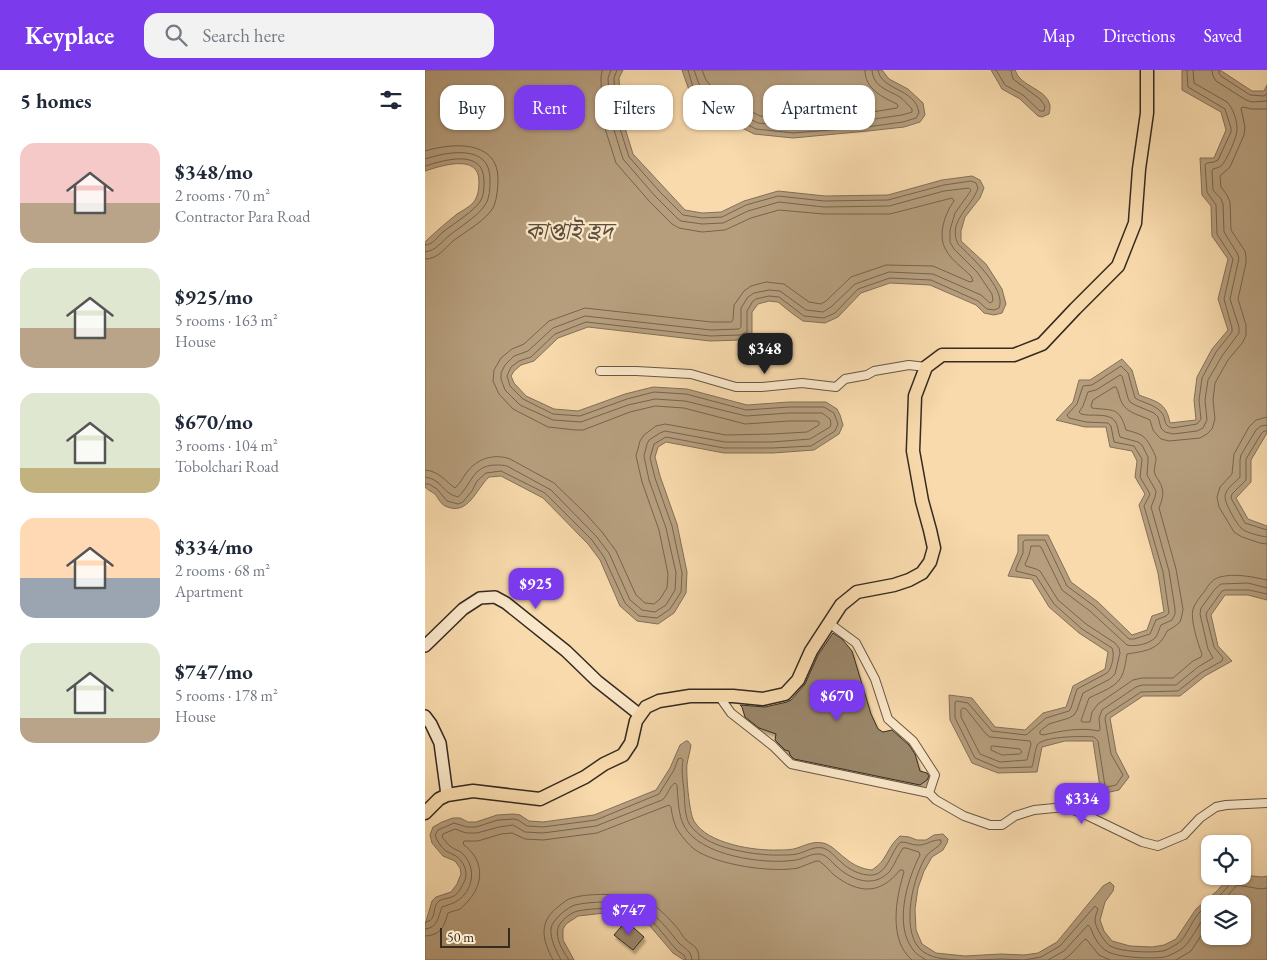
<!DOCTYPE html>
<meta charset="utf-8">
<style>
:root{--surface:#fff;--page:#f2f2f3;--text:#1f2937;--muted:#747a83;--accent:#7c3aed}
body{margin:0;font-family:"EB Garamond","Noto Serif Bengali",serif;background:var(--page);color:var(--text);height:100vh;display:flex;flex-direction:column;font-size:19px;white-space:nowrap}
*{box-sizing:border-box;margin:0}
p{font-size:16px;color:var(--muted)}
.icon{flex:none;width:28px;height:28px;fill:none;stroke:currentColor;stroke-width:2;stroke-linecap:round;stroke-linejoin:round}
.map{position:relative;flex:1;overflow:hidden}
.side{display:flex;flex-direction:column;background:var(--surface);width:425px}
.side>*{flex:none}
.top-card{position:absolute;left:15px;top:15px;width:475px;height:45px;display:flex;gap:10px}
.fabs{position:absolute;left:776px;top:765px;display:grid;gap:10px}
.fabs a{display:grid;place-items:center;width:50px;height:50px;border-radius:10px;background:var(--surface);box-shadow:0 1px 4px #0004;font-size:25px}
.scale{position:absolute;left:15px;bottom:12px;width:70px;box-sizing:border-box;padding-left:5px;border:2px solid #352b21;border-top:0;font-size:14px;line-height:18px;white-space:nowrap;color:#352b21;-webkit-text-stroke:4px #fae7c9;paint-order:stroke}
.price{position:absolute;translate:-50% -42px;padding:0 11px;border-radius:10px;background:var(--accent);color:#fff;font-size:16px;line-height:32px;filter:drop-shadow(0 1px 2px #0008)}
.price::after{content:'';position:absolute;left:50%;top:30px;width:15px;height:11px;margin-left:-8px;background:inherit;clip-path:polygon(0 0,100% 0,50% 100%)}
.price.active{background:#222;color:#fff}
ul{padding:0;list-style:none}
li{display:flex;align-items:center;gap:15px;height:125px;padding:0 20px}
li span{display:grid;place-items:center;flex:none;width:140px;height:100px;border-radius:15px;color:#555}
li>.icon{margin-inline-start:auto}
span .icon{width:60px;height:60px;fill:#fffc;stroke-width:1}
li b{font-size:21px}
h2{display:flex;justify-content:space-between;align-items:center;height:60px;padding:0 20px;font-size:21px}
.pill{padding:0 18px;border-radius:15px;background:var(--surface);box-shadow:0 1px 4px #0004;font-size:18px;line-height:45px}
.pill.active{background:var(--accent);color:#fff}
header{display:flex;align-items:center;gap:30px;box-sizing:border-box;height:70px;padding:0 25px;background:var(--accent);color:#fff}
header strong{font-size:24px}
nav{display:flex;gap:28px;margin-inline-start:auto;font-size:18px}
.search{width:350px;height:45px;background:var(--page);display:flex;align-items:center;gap:12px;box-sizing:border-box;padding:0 18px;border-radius:15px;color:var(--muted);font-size:19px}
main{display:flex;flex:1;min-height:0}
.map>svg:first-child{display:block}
</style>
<header>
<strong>Keyplace</strong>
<div class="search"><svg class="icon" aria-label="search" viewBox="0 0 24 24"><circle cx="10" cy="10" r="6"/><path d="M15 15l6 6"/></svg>Search here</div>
<nav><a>Map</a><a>Directions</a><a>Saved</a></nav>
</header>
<main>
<section class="side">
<h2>5 homes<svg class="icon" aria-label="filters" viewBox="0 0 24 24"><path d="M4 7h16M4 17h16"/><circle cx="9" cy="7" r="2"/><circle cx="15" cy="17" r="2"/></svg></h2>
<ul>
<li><span style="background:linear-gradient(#f6c9c9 60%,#b9a48a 0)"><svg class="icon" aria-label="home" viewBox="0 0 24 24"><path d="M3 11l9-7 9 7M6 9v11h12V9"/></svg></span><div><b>$348/mo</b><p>2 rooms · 70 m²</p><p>Contractor Para Road</p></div></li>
<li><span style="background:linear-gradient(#dfe7d0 60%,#b9a48a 0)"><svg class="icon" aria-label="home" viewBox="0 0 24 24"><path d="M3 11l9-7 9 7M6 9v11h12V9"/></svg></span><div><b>$925/mo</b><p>5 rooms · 163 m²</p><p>House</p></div></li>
<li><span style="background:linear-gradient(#dfe7d0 75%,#c2b280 0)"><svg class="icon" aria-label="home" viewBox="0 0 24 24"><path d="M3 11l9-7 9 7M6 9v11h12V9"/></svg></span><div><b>$670/mo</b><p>3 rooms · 104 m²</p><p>Tobolchari Road</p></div></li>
<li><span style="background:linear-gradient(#ffd9b3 60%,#9aa5b1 0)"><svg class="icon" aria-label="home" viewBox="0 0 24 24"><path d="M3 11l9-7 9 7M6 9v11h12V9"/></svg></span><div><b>$334/mo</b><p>2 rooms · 68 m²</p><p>Apartment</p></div></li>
<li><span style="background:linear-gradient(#dfe7d0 75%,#b9a48a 0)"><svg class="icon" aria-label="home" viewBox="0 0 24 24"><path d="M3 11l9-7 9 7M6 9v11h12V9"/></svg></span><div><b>$747/mo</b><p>5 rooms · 178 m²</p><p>House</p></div></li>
</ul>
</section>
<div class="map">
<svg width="842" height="890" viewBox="0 0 842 890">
<defs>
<filter id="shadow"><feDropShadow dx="2" dy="4" stdDeviation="1" flood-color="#0004"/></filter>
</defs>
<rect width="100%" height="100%" fill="#f8daac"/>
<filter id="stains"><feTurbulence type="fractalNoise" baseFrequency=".004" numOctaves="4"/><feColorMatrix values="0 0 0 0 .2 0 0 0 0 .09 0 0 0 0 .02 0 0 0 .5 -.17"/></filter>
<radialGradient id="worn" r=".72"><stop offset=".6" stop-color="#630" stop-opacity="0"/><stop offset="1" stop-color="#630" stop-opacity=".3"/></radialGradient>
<g fill="#b69e7d" stroke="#827058" fill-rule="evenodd">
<path d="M0 0H198L194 8 196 45 208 84 260 140 277 143 296 142 319 131 353 121 400 126 463 125 517 110 547 106 555 110 559 118 555 128 540 147 536 161V171L561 194 577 219 581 234 577 243 569 245 559 243 551 235 505 215 465 213 436 223 413 247 400 253 378 251 368 244 353 232 344 231 333 234 327 242V266L317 270 285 271 163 257 133 268 109 291 96 295 89 301 86 306 89 313 101 326 129 339 153 341 200 324 228 317 262 319 322 335 364 332H401L412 339 415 345 418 355 414 364 389 380 348 383H299L241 372 233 377 230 387 235 406 252 454 262 502 261 523 249 543 233 554 212 551 195 536 175 490 163 474 118 428 76 406 64 407C51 419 43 447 20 436 16 434 13 428 10 424 7 422 3 420 0 417V172C10 162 21 153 32 144 37 141 44 137 48 133 53 127 54 119 54 111 54 83 15 96 0 101Z"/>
<path d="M257 0H457L464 9 483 19 498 33 500 45 495 52 479 57 443 61 368 68 329 64 280 39 264 20Z"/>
<path d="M566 0H590C595 17 621 18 625 35 625 38 625 41 624 44L617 47 613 46 595 29 577 19Z"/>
<path d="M757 0H795L827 21H839L842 15V363L826 390V412L811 428 823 449 842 456V530L823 525H800L786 545 793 576 807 591 780 606 755 626H718L685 648 691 682 704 707 694 720 676 724 668 671H640L617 677 612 702 573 703 547 693 525 650 524 625 547 628 570 657 600 660 618 643 641 637 648 616 680 599 683 582 654 563 624 537 607 509 583 506 593 482V465H623L646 512 673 532 707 565 722 560 727 546 739 542 733 503 714 435 720 424 710 407 712 391 707 381 685 377 681 357H660L631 350 648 332 654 310H665L697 289 707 300 714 325C732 332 741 332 745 353L771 350 769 330 772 307 787 279 803 260 793 229 803 189 787 166 786 136 777 125 775 88H789L801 60 796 42 757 20Z"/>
<path d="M261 671H263L266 675C265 682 263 688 262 694 261 705 264 742 269 751 282 774 330 781 353 780 359 780 367 780 372 778 381 775 388 771 398 773 407 775 413 783 420 788 428 795 437 799 447 800 463 790 461 778 475 766L484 767 492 770H501L509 765 518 764 523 769 522 773 518 780 507 787 499 801 493 818 490 839 491 860 497 874 511 883 540 886 576 884 599 885 613 883 632 872 678 816 685 812 689 816 688 821 680 832 675 850 679 861 687 871 705 876 727 877 739 875 751 869 771 839 792 821 804 807 818 806V805L837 807 842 806V890H259L248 883 225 856 209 846 180 843 153 846 141 854 138 859V870L149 890H0V855L7 831 11 827 26 822 32 814 36 804 35 798 30 791 18 786 7 773 5 765 8 757 17 752 28 748H35L43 752H51L72 745 89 744 95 745 104 751 118 752 169 745 231 720 245 698 255 675ZM785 834H818V866H785Z"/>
</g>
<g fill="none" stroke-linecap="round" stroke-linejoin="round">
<g stroke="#76644f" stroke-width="1">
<path d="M263 0 268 17 283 35 331 59 368 63 442 57 478 52 491 48 494 43C491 18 456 21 453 0"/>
<path d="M269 0 274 14 287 30 333 53 369 56 442 50 477 45 487 42V39C483 35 479 30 475 27 463 20 448 17 447 0"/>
<path d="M277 0 281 10 292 24 335 46 369 49 441 43 472 38 473 36 472 34C457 27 440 19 440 0"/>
<path d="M571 0 580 15 598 25 615 41H619L620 36 615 29 588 9 586 0"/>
<path d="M762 0 763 17 800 39 806 58V62L793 90 789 92 782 93 780 95 782 122 791 135 792 164 808 189 799 229 807 258V262L791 282 777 308 774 330 776 349 772 354 747 358C737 355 742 348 736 342 729 334 718 333 710 328L703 303 696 296 667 315 658 316 652 334 642 345 644 348 661 352 683 353 686 356 689 372 709 376 717 389 715 407 725 424 719 436 738 502 744 543 741 546 731 550 725 564 709 569H704L669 536 642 516 620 470H600L598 472V483L591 499V501L611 506 629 534 657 559 687 578C690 585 687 598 682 603L652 619 646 638 644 641 621 648 601 665 567 661 543 633 532 631 530 632V648L550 688 574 698 607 697C609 691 610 678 613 674 621 666 658 666 669 667L673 671 680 716 682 717 691 715 698 705 686 684 680 649 681 645 716 622 753 621 777 602 797 591 798 588 789 577 781 545 782 542 797 521 800 520H824L842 524"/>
<path d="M768 0 769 13 802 32C808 38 812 50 812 59 813 65 801 92 796 96 793 98 791 98 788 99L787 101 788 120 796 129 798 134 799 162 812 183 814 188 805 229 814 257V263L811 267 797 286 783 310 780 330 782 350 778 358 772 361 748 364 740 362 736 358 733 347 729 343 710 335 705 332 703 328 697 306 695 305 671 320 663 322 658 336 654 342 656 344C666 347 683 342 690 351 693 355 693 362 695 367L713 372 717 375 723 387V392L722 405 731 421 730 427 726 437 744 501 750 539V544L747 550 736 555C734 559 733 564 731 567 725 574 710 577 702 575L665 541 637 520 616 477 614 476H606L604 485 600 494 601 496 611 499 615 501 633 530 661 554 690 573 694 578 695 583 690 604 685 609 658 623 652 640 649 645 644 648 624 654 615 661V664L618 665C636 661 655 657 674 661L675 659 674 648 677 640 711 617 717 615H751L773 597 788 588 783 579 775 544 776 538 790 519 796 514 823 513 842 518"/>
<path d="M787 0 788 6 791 11 821 30 827 32 842 31"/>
<path d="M794 0V3L796 6 825 25 839 26 842 24"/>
<path d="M842 39H826L818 37 816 38 820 57 819 65 805 97 795 106 796 117 802 125 805 132 806 160 820 181 821 187V193L813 229 821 255V265L818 272 803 290 790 313 788 330 790 349 787 359 782 364 775 368 744 371 736 369 732 365 728 360 725 350C715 345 702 343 697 333 694 328 694 322 691 317H689L668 330 666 336 667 338C688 341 694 336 701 360 715 364 719 364 726 377 728 381 730 384 731 388 731 394 728 400 730 404 731 407 733 409 734 411 740 421 738 428 734 438L751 499 758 539 757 545 755 552 749 557 742 561C734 580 721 581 702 584 701 590 700 597 698 603 694 617 675 622 664 628 662 634 657 647 656 651L658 652H665L667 642 673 634 708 610 717 608H748L768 591 776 587 777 584C773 574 765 549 768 539 770 533 775 527 779 522 783 516 787 509 795 507 810 503 828 507 842 510"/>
<path d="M0 81C26 73 73 69 73 109 73 117 72 128 69 136 62 150 41 161 28 171 19 179 13 189 0 189"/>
<path d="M0 89C21 82 65 73 65 109 65 117 65 128 60 135 52 147 36 156 25 165 17 171 11 181 0 182"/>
<path d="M0 96C19 90 59 78 59 111 59 117 59 125 56 130 51 140 28 154 18 162 12 167 8 175 0 175"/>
<path d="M842 347 831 350 824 357 809 384 807 404 795 417 792 427 794 437 809 462 817 467 835 473 842 474"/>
<path d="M842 355 836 356 831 360 816 385 815 390V407C810 413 801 418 800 426 799 432 811 453 816 458 821 463 835 466 842 467"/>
<path d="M842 361H839L836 364 821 389V410L807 424 806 428 820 453 842 460"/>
<path d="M0 400C14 401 20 411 30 418 35 414 38 407 42 402 52 389 68 383 85 389L129 413 160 443 177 462 191 481 211 525 220 533 229 534 235 529 242 518 243 504 234 460 217 412 211 386 215 371 219 365 231 356 240 354 301 365 347 364 382 362 394 355V352L392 351H364L320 354 259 338 230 336 205 342 158 360H151L123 357 88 339 74 324 68 311 69 300 76 288 87 279 99 274 124 251 160 238 286 252H306L308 250 309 235 319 221 326 216 341 212 359 214 384 232 396 234 401 231 426 207 461 195 508 196 545 212 548 211 546 206C538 198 526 190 521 180 512 166 520 143 529 131L527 128 465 144H399L354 140 326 148 300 160 277 162 254 158 247 154 225 132 191 93 177 49 176 8 177 0"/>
<path d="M0 407C17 409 18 424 33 427 47 414 47 396 70 395 75 395 78 395 82 396L126 420 171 466 184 483 205 530 217 540 230 542 241 535 250 520 251 503 241 458 224 410 219 386 222 374 224 370 235 363 240 361 300 372H347L385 369 405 357 406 354 405 349 397 343H364L321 346 260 331 230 329 203 335 156 352 128 350 95 335 80 320 76 309V303L80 295 89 286 103 281 128 258 160 246 286 260 314 259 316 257V238L323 227 329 223 344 220 355 221 381 240 398 242 406 237 430 214 464 202 508 204 556 225 565 233 568 231 567 224 552 202 529 179 525 172V160L530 143 545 122 546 120 544 118 519 121 464 136 399 137 354 132 323 141 298 153 277 154 256 151 252 148 230 126 198 89 185 47 183 8 186 0"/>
<path d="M0 414H4L12 419 22 431 33 434 38 432 47 421 52 411 61 403 76 401 120 423 167 470 179 487 200 533 214 546 232 548 245 539 256 522 257 503 247 456 230 408 225 388 229 374 241 367 299 378H348L386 376 410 361 413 354 409 343 399 337H364L321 340 261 324 229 322 202 329 155 346 128 344 98 329 85 316 82 306 86 297 94 291 106 287 130 264 161 252 285 266 315 265 322 262V241L328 231 331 229 344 226 354 227 379 246 399 248 410 243 433 219 465 208 506 210 553 231 562 239 569 240 574 238C582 219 545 186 533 174 522 151 547 137 553 118L551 113 546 111 519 115 463 130 399 131 353 126 321 135 297 147 277 148 258 145 235 122 204 87 191 46 189 8 192 0"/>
<path d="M538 638 541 639 561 664 565 667 605 671 606 674 602 690 575 692 555 684 536 647V640Z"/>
<path d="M568 676 595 679 597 682 595 684 577 685 566 680V677Z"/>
<path d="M795 834 812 815 836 819 842 818"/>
<path d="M0 852C13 851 6 837 14 831 18 828 24 829 29 826 34 823 37 816 40 810 43 801 39 792 31 786 28 784 24 783 21 781 16 777 12 771 10 765L13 760 29 753 42 757H51L73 750 89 749 93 750 102 756 118 757 171 750 234 724 249 700 253 689 256 688 258 690C256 700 258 711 259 721 260 731 259 746 265 755 268 759 274 765 279 768 296 780 336 786 357 785 362 785 367 785 372 784 381 782 388 776 398 778 405 780 410 787 416 792 423 799 436 806 447 805 463 804 466 780 476 772 483 772 486 775 492 775 501 776 507 769 516 770V773C513 778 506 780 502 785 488 805 476 858 494 878 504 889 520 889 534 890"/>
<path d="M0 859C13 858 13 847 17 837 22 835 28 834 32 831 48 821 52 798 38 784 35 780 29 780 25 776 22 774 20 770 17 767L18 764 30 759 41 763H52L74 757 88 755 100 762 118 763 171 756 237 730C243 726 244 716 250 713L252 715C253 728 253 744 259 756 275 786 340 795 371 790 378 789 385 784 392 784 400 783 406 791 411 796 426 810 449 819 465 801 470 794 473 785 478 778H481L494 782 495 785C482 810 468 856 489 881 492 885 497 887 501 890"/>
<path d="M0 866C17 865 19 856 23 843 27 841 31 841 35 839 38 837 41 833 44 830 60 811 58 789 38 774L39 771H53L76 764 87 763 100 769 118 770 172 763 244 735 246 737C247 745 249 755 254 762 258 768 264 775 269 779 291 795 347 803 373 798 379 796 385 793 391 791H394C400 795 404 800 409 805 434 824 455 825 475 800H478L479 802C471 828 463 870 487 890"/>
<path d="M128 890C117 869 113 852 134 836 138 833 142 829 147 828 159 824 180 824 193 825 200 826 209 826 215 828 231 834 243 847 254 860 256 863 258 867 260 869 269 877 274 876 274 890"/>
<path d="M136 890C131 880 125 870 126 858 128 849 143 837 150 835 166 831 196 831 212 835 215 836 218 839 222 841 236 849 243 860 254 873 260 879 266 880 267 890"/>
<path d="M144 890C138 881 130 869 133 858 135 851 146 842 153 841 166 838 198 837 211 841 229 848 238 865 250 878 252 881 256 883 259 885L261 890"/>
<path d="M552 890 576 889 599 890 616 887 635 876 670 836 673 839C672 842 670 846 670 850 670 857 679 872 685 876 696 882 726 883 738 881 743 880 748 876 752 874 762 868 767 848 777 840 786 833 806 818 808 806"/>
<path d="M623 890 639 881 663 855C667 858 667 863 670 868 672 872 676 877 680 880 690 888 727 889 740 887 746 885 756 880 760 876 770 865 774 851 785 842"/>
<path d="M638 890 645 885 660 869 662 870 674 885 685 890"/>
<path d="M751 890 766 881 785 852"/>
</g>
</g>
<g fill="#9a8669" stroke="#352b21" filter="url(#shadow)">
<path d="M408 563 417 569 427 581 446 644 453 659 458 662 467 660 484 675 490 684 495 701 502 703 504 706 502 710 495 715 369 689 365 685 364 681 360 680 350 670 351 664 334 658 320 647 317 637 315 635 340 637 362 632 366 630 380 614 393 585Z"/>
<path d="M201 851 219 867 208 880 189 865Z"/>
</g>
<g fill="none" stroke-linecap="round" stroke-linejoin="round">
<g stroke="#665744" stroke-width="10">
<g id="street">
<path d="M175 301H211L266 304 311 317H336L377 313 411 317 420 309 442 305 449 301 484 295 501 297"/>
<path d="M404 553 431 573 450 609 463 649 488 671 510 705 504 723 511 730 539 746 565 755H577L590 746 609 740 640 737 659 744 717 772 733 776 759 765 775 748 791 737 801 735 842 733"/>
<path d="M294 626 306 643 348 676 366 694 504 723"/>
</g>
</g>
<g stroke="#352b21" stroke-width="14">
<g id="secondary">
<path d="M0 576 38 539 55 528 70 527 81 533 141 581 172 611 215 645"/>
<path d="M0 646 6 654 15 673 22 725"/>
</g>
</g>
<g stroke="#352b21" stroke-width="15">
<path id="primary" d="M0 743 14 729 22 725 48 721 115 729 160 707 179 694 198 685 206 673 211 651 221 637 234 631 265 626H308L338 629 360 624 373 610 386 581 416 535 432 522 469 515 484 510 497 503 505 492 509 478 505 460 497 431 488 381 490 326 501 297 517 285H589L617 274 650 239 693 196 710 153 714 99 722 43V0"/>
</g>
<use href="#street" stroke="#fae7c9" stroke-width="8"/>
<use href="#secondary" stroke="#fae7c9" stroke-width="11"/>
<use href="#primary" stroke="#f8daac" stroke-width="12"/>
</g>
<g text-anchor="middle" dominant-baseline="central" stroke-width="4.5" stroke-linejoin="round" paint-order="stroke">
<g font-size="24" font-style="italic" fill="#5c4e3d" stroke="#fae7c9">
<text x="144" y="160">কাপ্তাই হ্রদ</text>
</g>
</g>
<rect width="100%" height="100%" filter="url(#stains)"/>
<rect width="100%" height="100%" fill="url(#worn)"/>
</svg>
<div class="fabs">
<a><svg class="icon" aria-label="locate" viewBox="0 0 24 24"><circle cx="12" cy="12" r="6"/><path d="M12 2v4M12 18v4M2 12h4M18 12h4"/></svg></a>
<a><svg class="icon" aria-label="layers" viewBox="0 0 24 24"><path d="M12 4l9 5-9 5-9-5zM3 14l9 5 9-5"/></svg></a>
</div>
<div class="scale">50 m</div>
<b class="price active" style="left:340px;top:305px">$348</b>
<b class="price" style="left:111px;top:540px">$925</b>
<b class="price" style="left:412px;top:652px">$670</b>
<b class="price" style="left:657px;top:755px">$334</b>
<b class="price" style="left:204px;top:866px">$747</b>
<div class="top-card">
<a class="pill">Buy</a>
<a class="pill active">Rent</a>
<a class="pill">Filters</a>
<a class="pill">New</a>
<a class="pill">Apartment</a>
</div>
</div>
</main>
